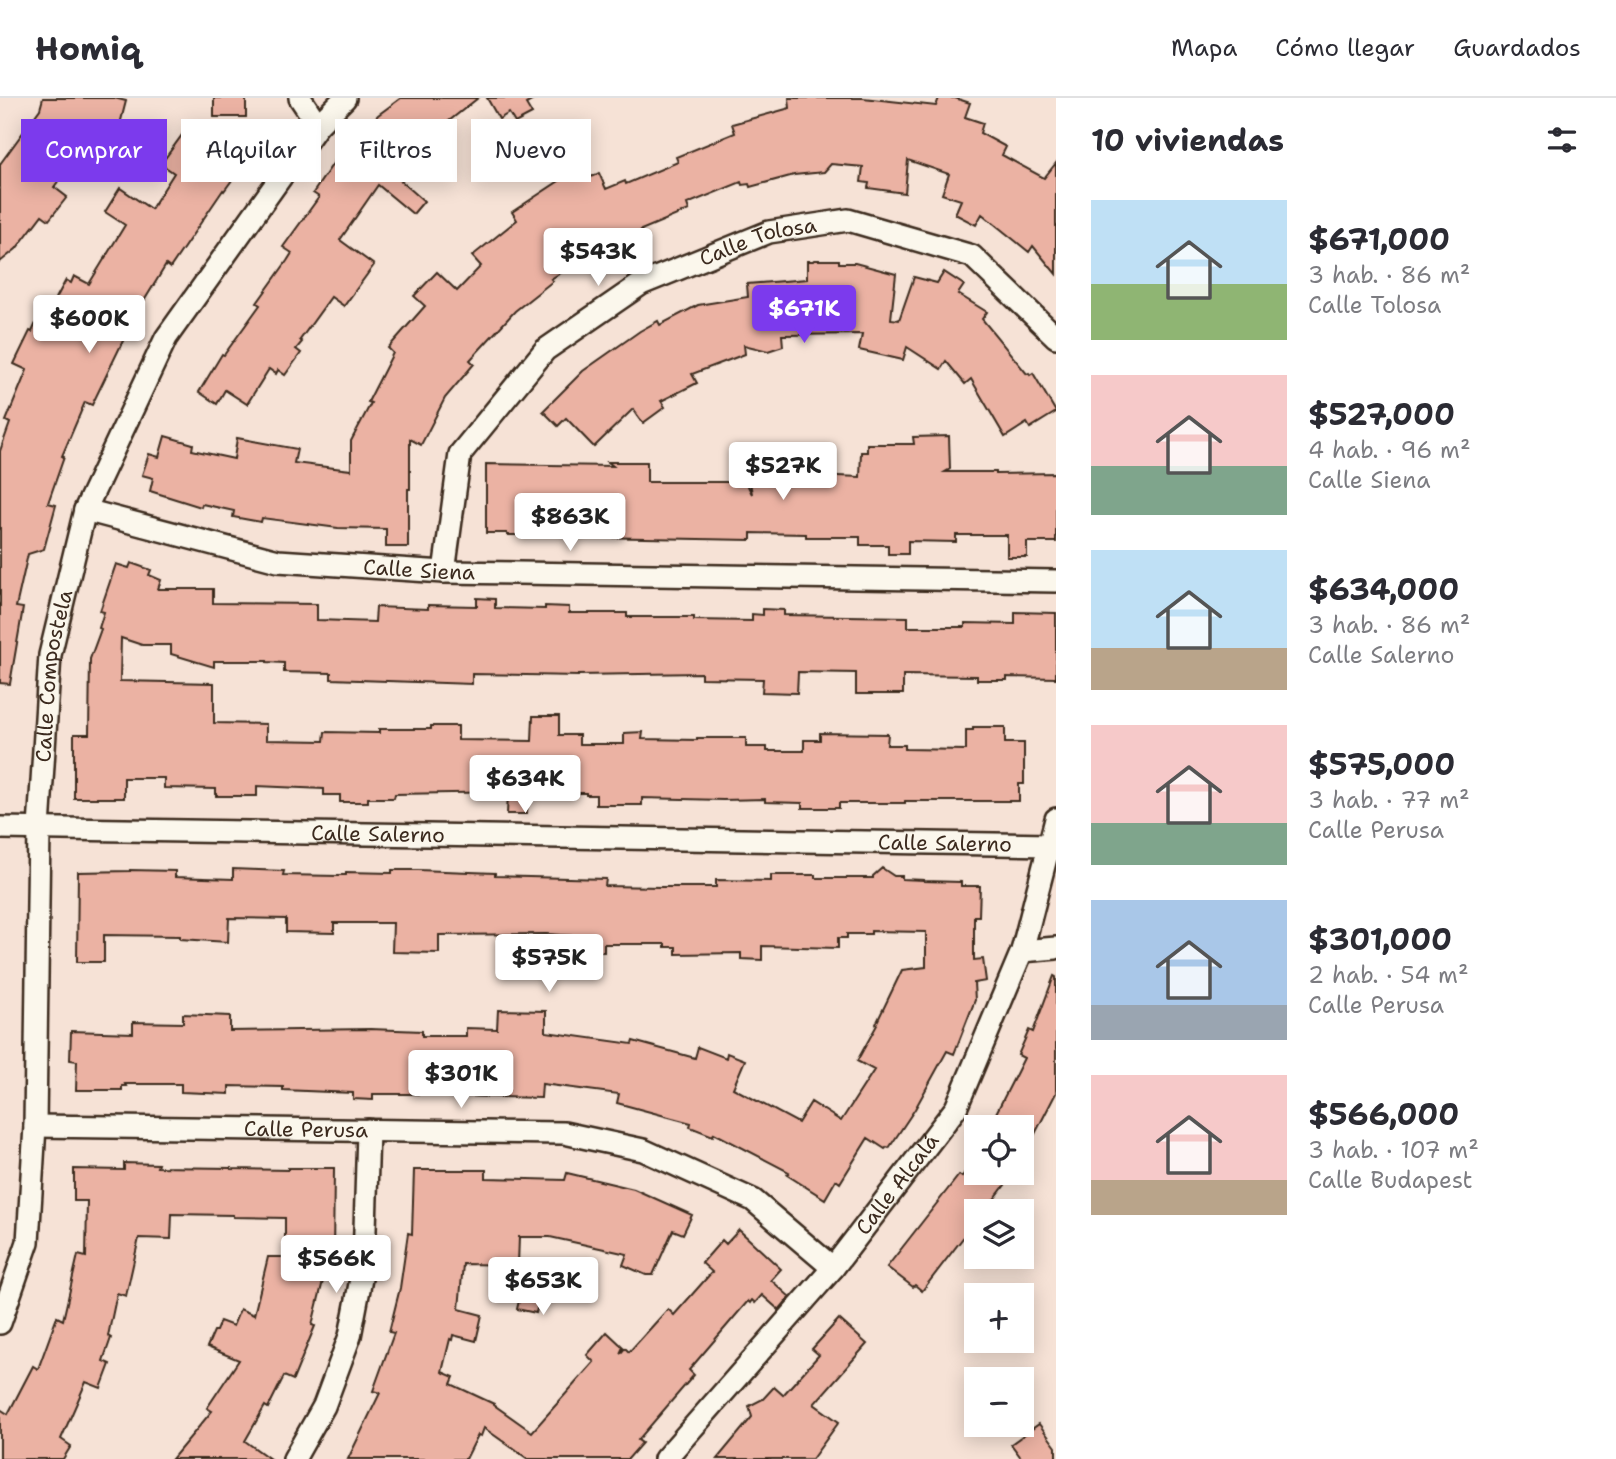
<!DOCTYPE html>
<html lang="es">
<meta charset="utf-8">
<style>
:root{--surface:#fff;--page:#f2f2f3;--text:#2b2b33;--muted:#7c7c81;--line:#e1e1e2;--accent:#7c3aed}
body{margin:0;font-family:"Shantell Sans",sans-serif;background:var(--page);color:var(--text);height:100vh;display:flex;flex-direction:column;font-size:26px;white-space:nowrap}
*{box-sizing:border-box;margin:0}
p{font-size:23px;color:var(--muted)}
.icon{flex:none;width:38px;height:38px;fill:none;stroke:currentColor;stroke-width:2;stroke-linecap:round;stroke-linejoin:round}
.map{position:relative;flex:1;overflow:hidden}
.panel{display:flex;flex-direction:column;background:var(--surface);width:560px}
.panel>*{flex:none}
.banner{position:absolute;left:21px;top:21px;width:665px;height:63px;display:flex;gap:14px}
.tools{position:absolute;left:964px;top:1017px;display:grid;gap:14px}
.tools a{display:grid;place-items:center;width:70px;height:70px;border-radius:0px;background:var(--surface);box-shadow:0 4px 18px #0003;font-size:35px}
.price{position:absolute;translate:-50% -60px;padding:0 16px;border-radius:7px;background:#fff;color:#222;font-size:23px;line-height:46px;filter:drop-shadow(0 2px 4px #0008)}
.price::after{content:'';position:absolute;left:50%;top:42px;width:21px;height:16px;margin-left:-10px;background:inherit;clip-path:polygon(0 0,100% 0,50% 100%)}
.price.selected{background:var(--accent);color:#fff}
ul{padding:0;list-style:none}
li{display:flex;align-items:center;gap:21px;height:175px;padding:0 35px}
li span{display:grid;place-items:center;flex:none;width:196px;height:140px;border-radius:0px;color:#555}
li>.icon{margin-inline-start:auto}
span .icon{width:84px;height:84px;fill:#fffc;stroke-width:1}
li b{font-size:30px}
h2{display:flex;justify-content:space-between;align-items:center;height:84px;padding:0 35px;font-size:30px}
.pill{padding:0 24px;border-radius:0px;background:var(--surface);box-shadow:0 4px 18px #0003;font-size:24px;line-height:63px}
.pill.selected{background:var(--accent);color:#fff}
header{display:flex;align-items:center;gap:42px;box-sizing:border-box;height:98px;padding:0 35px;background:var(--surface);border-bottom:2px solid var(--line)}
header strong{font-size:33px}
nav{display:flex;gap:38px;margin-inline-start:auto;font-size:24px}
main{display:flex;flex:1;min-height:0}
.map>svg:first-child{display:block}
</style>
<header>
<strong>Homiq</strong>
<nav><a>Mapa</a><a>Cómo llegar</a><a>Guardados</a></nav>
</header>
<main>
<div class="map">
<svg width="1056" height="1361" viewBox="0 0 1056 1361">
<rect width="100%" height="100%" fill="#f6e2d6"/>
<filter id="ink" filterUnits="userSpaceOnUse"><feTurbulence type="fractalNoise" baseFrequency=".0143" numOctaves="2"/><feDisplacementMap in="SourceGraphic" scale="14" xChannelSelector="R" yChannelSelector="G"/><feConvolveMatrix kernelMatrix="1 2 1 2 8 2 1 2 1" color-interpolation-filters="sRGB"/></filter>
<g filter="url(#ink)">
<g fill="#ebb2a3" stroke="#3b2a1e" stroke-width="2">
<path d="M43 0H114L126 3 115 46 90 40 54 89 67 99 49 122 42 117 16 151 0 164V66L40 11Z"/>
<rect x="214" y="0" width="32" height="19"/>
<path d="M401 0H478L444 27 453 39 399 81 424 103 413 116 378 87 340 142 374 167 344 208 331 199 300 242 302 244 296 251 301 255 285 277 278 272 276 276 269 271 247 306 225 292 217 306 199 294 222 256 224 257 260 207 257 205 287 163 292 155 283 149 319 99 313 95 340 55 338 53 363 23 368 28 378 17Z"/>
<path d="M487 0H537L526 6 532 16 515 25 509 15 499 21Z"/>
<path d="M789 0H863L936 8 939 0H955L970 5 965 19 983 25 980 35 1006 49 1002 57 1044 80 1056 65V176L1033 148 1029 154 982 116 976 127 955 116 961 102 942 96 949 76 908 62 905 95 868 90 869 85 861 84 863 69 831 66 824 74 794 77 750 89 749 86 742 87 741 84 687 106 689 112 641 132 643 136 598 158 596 153 551 181 553 183 515 213 470 262 474 266 445 300 421 347 410 341V391H408V449H386V431L338 430 262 420 261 424 233 419 234 413 202 406 201 409 150 393 153 380 142 377 149 356 159 359 165 338 193 346 192 352 234 361 237 340 297 351 294 365 351 372V343L371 305 368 304 393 255 388 250 425 208 414 198 437 174 457 193 481 168 472 158 517 122 512 114 565 79 564 78 583 69 589 80 599 75 606 91 625 83 626 86 678 64 676 59 735 35 732 26 790 10Z"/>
<path d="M190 26 241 63 232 76 235 78 224 93 223 92 170 170 166 167 136 216 92 307 85 304 62 358 64 359 48 405 56 407 44 451 28 456 16 509 23 510 10 586 0 585V353L10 325 6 323 27 272 14 266 30 233 32 234 36 225 41 228 66 182 71 185 74 178 89 186 125 127 105 114 120 90 151 111 174 75 161 66Z"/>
<path d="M814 162H839V165H855L896 176 891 221 899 222 914 179 937 185 944 174 964 187 958 196 987 214 982 221 1027 276 1029 275 1030 277 1033 275 1056 314 1030 330 1027 325 1005 339 971 281 965 286 946 263 941 271 907 249 903 262 859 252 862 236 782 237 783 248 768 253 744 247 745 256 692 276 697 285 661 303 665 309 643 325 633 311 594 349 566 320 558 328 543 313 583 273 640 233 658 223 660 227 698 207 748 199 747 186 807 181V163H813Z"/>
<path d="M949 338 950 371 945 374H996V376L1056 375V444H1027V459H1007V437H956V444L908 443V456H888V447H860V439H806V436L751 435V442L592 439 593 435H588V433H533L532 437H507V435H486V366L613 368 608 364H647V384H746L752 396 750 384H757V377H768V360L791 359V376L860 379 861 354H867V346H914L913 339Z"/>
<path d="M131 465 151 472 149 477 161 482 158 491H213V505L317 506V522L375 524 376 509 428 511V507L477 508V500L495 501V510L545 511V508L569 509V515H627V519H694V522L752 523V516L763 517V511L784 512V517L908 519V529H965V525L1015 526V514L1056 515V580L1007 579V582H977V578L903 577V596H856V575L798 574 797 595 762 594 763 581 701 580V575L578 577V578L472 576V586L331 581V575L284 574V565L267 564V563H214V569L171 556V547H142L121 540 120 583 214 585V625L266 626V642L324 643 325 634 379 635V631H431V628H458V642L532 643 533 618H559V637H579V646H624V635L643 634 642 641 697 642V640H746V649H767V653H804V642H820V635L888 636 887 647H905V651L966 652V632H973V629H1005V645H1024V686H1019V703H905V705H839V710H802V705L765 704V701L723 702 642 700V707H596V697H586V695H528L527 716H507L508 694 395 696 394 700H368V704H340V697H324V691L257 688V698H216V691L164 690V680H124V700H74V636H89L90 561 101 531 99 530 104 514 100 513 116 466 129 470Z"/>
<path d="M882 770 894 778H902V781L924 782V783L961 784V788H980L979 818H974V862L983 861 986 883 974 885 975 902 954 956 947 953 915 1011 889 1050 887 1049 885 1051 868 1040 840 1085 836 1082 825 1101 787 1077 789 1074 714 1035 713 1038 690 1029 691 1025 617 1005 619 996 542 986 541 1000 461 998V994L422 993V996H373V1002L353 1001V995L283 992V989L229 988V996L181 994V986H125L126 988H122V992H76L77 963 70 962 71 933 133 935V924L183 925V916L230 918V933L370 931 422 933V938H466V930L497 931 498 912 546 913V934L632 946 633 943 695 960 698 949 726 960 727 955 745 962 733 990 798 1025 811 1004 841 1023 874 972 857 963 877 927 876 926 902 872 926 869V834L871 833V836H847V840H838V850L762 848V862L741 861V855L676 856V849H665V846H604V854L574 853 575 838 546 836 439 837V855L392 854 393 825H334V835L286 834V821L229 820 228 844 180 841V838L104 837V864H77L78 774 130 773V772L175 773V779L233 781V771L284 773 283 777 338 778V777H346V774L392 775V772H418L495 775V778L606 781 605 788 661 789H716V782L771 783V777H815V780H873V778Z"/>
<path d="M1054 878 1056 879V995L1022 1061V1029H989L1016 976 1024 960 1018 957 1029 932 1033 934Z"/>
<path d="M124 1065 158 1066 157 1069 231 1070V1071L288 1072V1070H334L333 1159H329L312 1227 315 1228 293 1282 284 1278 268 1310 265 1308 245 1343 270 1361H172L212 1313 207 1310 239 1262 207 1249 214 1233H216L220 1223 233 1228 240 1211 254 1217 268 1159H285V1120L233 1119V1117L172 1116 171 1141 139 1140 126 1198 117 1195 108 1238 111 1240 103 1263 110 1266 101 1290 86 1284 61 1341 71 1348 63 1361H0V1311L8 1316 33 1268 38 1271 57 1219 63 1222 78 1157 86 1159 87 1103H74V1071L124 1072Z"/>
<path d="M414 1072H486V1080L565 1082 567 1075 634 1091 692 1117 683 1136 673 1132 653 1177H646L623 1167 627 1156 550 1139H519L518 1167 463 1166 459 1211 482 1217 476 1243 453 1237 452 1242 450 1241 442 1274 454 1279 451 1286 494 1306V1307L532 1334 594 1264 587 1257 607 1234 623 1249 620 1256 625 1250 629 1254 668 1211 674 1217 712 1174 702 1165 722 1142 726 1146 739 1132 781 1171 771 1182 790 1199 779 1212 762 1197 755 1205 752 1202 750 1205 748 1203 689 1272 694 1277 638 1342 642 1345 628 1361H528L484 1330 481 1338 478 1337 466 1361H348L380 1295 373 1293 394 1235 389 1234 400 1190 408 1135 412 1136Z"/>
<path d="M965 1074H1015L985 1113H976V1123L922 1193 915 1187 913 1189 887 1169 959 1077 962 1079Z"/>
<path d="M525 1178 543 1182 536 1215 517 1211Z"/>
<path d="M839 1221 867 1246 814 1306 839 1324 812 1361H717L752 1319 749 1308 763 1301 774 1289 783 1297 819 1257 812 1251Z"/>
<path d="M1039 1326 1056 1349V1361H1022L1011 1346Z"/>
</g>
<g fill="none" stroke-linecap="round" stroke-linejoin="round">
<g stroke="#3b2a1e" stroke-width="26">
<g id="minor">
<path d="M300 0 318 27"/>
<path id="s1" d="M85 412 278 463 444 474 1056 483"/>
<path id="s2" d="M444 474 460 356 545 252 641 186 769 134 848 122 972 158 1056 239"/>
<path id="s3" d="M0 730 1050 747"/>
<path d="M1022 853 1056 850"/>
<path id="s4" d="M35 1028 564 1035 643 1052 753 1102 833 1170"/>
<path id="s5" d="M0 1225 28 1144 35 1028 39 730 50 557 85 412 166 240 318 27 345 0"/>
<path d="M294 1361 324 1308 350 1238 364 1165 368 1032"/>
<path id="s6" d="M665 1361 833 1170 956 1010 1022 853 1056 721"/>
</g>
</g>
<use href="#minor" stroke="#fbf7ec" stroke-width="21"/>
</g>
</g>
<g text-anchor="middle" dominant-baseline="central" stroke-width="5" stroke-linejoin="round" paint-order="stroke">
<g font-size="21" fill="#3b2a1e" stroke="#fbf7ec">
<text stroke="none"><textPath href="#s2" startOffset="495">Calle Tolosa</textPath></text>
<text stroke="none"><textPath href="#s1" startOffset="341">Calle Siena</textPath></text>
<text stroke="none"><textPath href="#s5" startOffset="653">Calle Compostela</textPath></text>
<text stroke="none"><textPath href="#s3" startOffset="378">Calle Salerno</textPath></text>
<text stroke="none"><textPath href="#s3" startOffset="945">Calle Salerno</textPath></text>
<text stroke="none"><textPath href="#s4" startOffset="271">Calle Perusa</textPath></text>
<text stroke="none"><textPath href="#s6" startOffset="360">Calle Alcalá</textPath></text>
</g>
</g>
</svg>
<div class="tools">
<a><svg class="icon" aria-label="locate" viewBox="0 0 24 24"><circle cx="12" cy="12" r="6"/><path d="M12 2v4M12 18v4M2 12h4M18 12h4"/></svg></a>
<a><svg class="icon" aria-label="layers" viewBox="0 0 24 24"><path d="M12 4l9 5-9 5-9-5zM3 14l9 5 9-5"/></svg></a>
<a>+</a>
<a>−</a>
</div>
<b class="price" style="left:598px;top:190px">$543K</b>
<b class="price selected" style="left:804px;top:247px">$671K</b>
<b class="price" style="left:89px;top:257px">$600K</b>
<b class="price" style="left:783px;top:404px">$527K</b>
<b class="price" style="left:570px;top:455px">$863K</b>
<b class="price" style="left:525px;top:717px">$634K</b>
<b class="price" style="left:549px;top:896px">$575K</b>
<b class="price" style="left:461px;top:1012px">$301K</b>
<b class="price" style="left:336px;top:1197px">$566K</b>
<b class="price" style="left:543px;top:1219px">$653K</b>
<div class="banner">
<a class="pill selected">Comprar</a>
<a class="pill">Alquilar</a>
<a class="pill">Filtros</a>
<a class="pill">Nuevo</a>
</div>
</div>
<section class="panel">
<h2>10 viviendas<svg class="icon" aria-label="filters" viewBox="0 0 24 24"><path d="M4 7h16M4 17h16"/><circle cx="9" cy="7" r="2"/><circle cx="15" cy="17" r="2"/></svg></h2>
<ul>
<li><span style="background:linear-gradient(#bfe0f5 60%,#8fb573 0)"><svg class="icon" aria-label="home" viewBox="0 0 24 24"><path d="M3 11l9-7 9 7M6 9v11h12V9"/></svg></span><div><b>$671,000</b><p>3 hab. · 86 m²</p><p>Calle Tolosa</p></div></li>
<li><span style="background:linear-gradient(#f6c9c9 65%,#7fa58c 0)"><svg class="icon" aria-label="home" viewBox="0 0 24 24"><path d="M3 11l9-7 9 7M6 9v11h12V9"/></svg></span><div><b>$527,000</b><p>4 hab. · 96 m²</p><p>Calle Siena</p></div></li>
<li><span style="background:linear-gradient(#bfe0f5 70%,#b9a48a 0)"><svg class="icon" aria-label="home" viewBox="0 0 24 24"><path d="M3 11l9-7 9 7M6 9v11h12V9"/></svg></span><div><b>$634,000</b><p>3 hab. · 86 m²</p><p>Calle Salerno</p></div></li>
<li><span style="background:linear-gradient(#f6c9c9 70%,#7fa58c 0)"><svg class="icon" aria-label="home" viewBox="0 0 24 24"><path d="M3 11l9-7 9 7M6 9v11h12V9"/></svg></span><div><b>$575,000</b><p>3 hab. · 77 m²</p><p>Calle Perusa</p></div></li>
<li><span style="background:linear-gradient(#a9c7e8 75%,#9aa5b1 0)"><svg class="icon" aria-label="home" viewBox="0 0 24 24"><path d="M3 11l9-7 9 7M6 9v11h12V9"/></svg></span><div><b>$301,000</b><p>2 hab. · 54 m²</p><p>Calle Perusa</p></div></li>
<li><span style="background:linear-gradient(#f6c9c9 75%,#b9a48a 0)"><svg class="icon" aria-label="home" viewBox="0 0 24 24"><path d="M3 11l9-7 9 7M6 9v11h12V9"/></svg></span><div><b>$566,000</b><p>3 hab. · 107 m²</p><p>Calle Budapest</p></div></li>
</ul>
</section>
</main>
